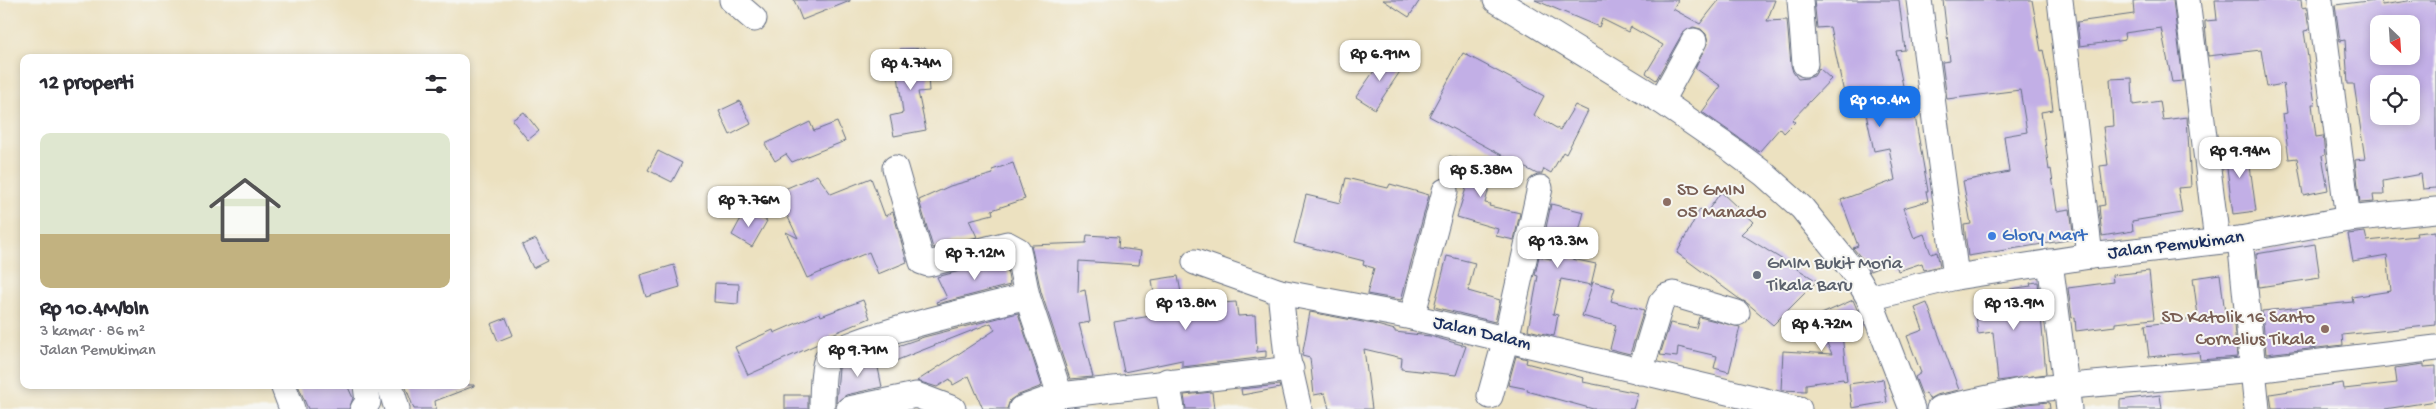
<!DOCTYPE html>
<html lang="id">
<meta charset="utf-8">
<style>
:root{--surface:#fff;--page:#f7f7f7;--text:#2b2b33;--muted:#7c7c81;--line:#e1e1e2;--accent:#1a73e8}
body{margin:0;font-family:"Gochi Hand",sans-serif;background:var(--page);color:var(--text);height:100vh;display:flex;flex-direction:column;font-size:19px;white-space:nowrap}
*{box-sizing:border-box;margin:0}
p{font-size:16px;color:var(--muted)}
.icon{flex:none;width:28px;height:28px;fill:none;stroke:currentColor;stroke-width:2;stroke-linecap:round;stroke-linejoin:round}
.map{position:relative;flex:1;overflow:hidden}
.details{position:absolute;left:20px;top:54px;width:450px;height:335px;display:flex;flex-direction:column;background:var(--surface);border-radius:10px;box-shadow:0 2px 8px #0003}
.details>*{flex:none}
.needle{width:32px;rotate:155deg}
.controls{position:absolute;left:2370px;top:15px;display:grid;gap:10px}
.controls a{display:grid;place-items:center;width:50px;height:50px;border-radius:10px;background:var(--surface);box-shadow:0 2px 8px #0003;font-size:25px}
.price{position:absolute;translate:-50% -42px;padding:0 11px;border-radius:10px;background:#fff;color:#222;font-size:16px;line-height:32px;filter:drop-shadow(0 1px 2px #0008)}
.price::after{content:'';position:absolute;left:50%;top:30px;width:15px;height:11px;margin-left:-8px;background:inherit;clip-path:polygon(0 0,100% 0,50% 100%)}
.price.active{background:var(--accent);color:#fff}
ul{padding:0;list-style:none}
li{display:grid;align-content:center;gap:10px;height:265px;padding:0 20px}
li+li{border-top:1px solid var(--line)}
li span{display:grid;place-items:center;height:155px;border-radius:10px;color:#555}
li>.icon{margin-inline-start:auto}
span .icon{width:90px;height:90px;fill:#fffc;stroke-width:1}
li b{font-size:21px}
h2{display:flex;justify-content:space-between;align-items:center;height:60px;padding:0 20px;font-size:21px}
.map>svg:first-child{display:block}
</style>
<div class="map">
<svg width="2436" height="409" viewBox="0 0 2436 409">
<rect width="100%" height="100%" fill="#f6f6f2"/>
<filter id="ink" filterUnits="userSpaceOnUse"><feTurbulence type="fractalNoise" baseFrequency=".02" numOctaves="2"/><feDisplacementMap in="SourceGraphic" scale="10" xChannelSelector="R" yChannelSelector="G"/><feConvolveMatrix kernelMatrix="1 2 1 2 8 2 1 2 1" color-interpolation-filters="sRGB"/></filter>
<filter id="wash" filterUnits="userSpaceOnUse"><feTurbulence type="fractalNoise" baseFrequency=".0096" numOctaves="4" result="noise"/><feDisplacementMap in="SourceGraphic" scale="20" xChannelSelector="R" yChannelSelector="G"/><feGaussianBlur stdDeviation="1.12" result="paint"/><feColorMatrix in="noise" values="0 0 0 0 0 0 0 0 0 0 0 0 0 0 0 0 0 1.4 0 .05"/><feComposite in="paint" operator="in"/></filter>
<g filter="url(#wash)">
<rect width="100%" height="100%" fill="#ece1c0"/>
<g id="blocks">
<g fill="#c2afe6" fill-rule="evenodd">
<path d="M794 0H850V1L802 20Z"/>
<path d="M1383 0H1420L1409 17Z"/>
<path d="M1535 0H1678L1673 9 1700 24 1719 0H1775L1767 21 1787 20 1791 65 1793 72 1798 79 1807 78 1814 76 1819 68 1831 79 1792 120 1795 122 1784 133 1780 128 1759 152 1702 112 1721 86 1695 68 1708 41 1706 34 1701 29 1693 27 1682 34 1656 80 1646 73 1663 45 1631 27 1628 32 1602 19 1599 27Z"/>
<path d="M1814 0H1899L1905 50 1896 51 1907 106 1913 105 1928 191H1926L1928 201 1903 208 1914 238 1924 234 1931 254 1937 252 1940 266 1924 270 1922 263 1898 271 1895 261 1870 271 1865 259 1863 260 1853 248 1858 246 1841 200 1895 180 1889 148 1874 151 1865 109 1848 112 1830 27 1817 28Z"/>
<path d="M1943 0H2032L2041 51 2043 50 2049 79 2053 110 2041 112 2049 170 2051 169 2057 211 2070 209 2074 239 1968 256 1964 225 1971 224 1963 181 2009 172 2004 136 2027 132 2020 90 1947 99 1942 62 1950 61Z"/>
<path d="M2140 0H2173L2183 81 2172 82 2161 28 2124 33 2125 40 2080 46 2077 22 2134 14 2133 1Z"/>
<path d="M2215 0H2301L2302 8 2306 7 2309 30 2304 31 2315 104H2312L2316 137 2323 136 2325 155 2322 156 2328 190 2303 195 2297 158 2289 159 2283 114 2287 113 2283 84 2267 87 2261 50 2208 56 2205 24V21L2217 20Z"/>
<path d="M2376 0H2381L2382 5 2414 0H2436V188L2423 189 2421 174 2383 181 2384 195H2373L2374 202 2360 203 2355 160 2365 159 2354 84H2348L2345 40 2340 41 2335 5ZM2379 24H2411V56H2379ZM2379 84H2411V116L2379 119Z"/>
<path d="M926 48 929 91 918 92 926 130 894 136 890 116 903 113 898 75 901 74 900 49Z"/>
<path d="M1463 53 1544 96 1534 115 1560 130 1575 105 1588 111 1566 154 1563 152 1551 173 1544 169 1542 174H1537L1429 116Z"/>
<path d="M1385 55 1403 67 1375 109 1356 97Z"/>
<path d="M2132 78 2133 105 2160 101 2163 120 2187 117 2191 187 2178 188 2182 213 2132 221 2133 231 2102 236 2099 206 2105 205 2100 166 2108 165 2103 127 2113 126 2110 79Z"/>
<path d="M740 101 751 124 730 135 719 111Z"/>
<path d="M524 112 539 131 528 140 512 120Z"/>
<path d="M810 122 814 131 837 122 845 141 792 162 786 154 775 161 765 144Z"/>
<path d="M2253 149 2255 166H2250L2256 211 2233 214 2227 168 2222 169 2220 151Z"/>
<path d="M658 151 682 163 672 182 648 170Z"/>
<path d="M1449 156 1494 169 1485 203 1490 204 1489 206 1520 213 1514 240 1496 236 1498 229 1457 217 1467 185 1449 177H1443Z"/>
<path d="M1013 163 1025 199 992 210 993 214 969 220 977 237 933 248 919 200 950 186 993 174 992 170Z"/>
<path d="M817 175 831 194 871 178 885 216 893 212 907 262 878 274 869 252 807 278 786 232 798 238 785 211 788 209 780 191Z"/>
<path d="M1346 178 1388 188 1390 184 1429 195 1401 300 1367 294 1374 268 1363 265 1364 261 1294 243 1306 195 1340 203Z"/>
<path d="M1721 192 1753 222 1741 234 1817 281 1773 325 1747 303 1738 298 1677 253 1700 209 1706 213Z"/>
<path d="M1551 204 1584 212 1572 259 1596 264 1591 285 1561 279 1553 314 1558 315 1554 336 1528 330 1538 276 1535 275 1539 256 1554 260 1562 232 1546 228Z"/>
<path d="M746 209 767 221 752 247 732 235Z"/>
<path d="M2436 231V325L2342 335 2343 345 2266 354 2262 311 2353 302 2352 297 2391 291 2387 255 2353 261 2348 234 2365 232 2367 241 2417 236 2416 233Z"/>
<path d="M1087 235 1119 237 1118 248 1141 251 1139 265 1079 261 1078 292 1085 290 1090 322 1079 324 1093 377 1070 379 1041 292 1031 245 1086 243Z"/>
<path d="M536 239 547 261 533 268 522 245Z"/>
<path d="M2315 244 2320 278 2259 287 2256 254Z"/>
<path d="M1447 256 1475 263 1468 291 1500 300 1495 322 1434 307Z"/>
<path d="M1005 259 1010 285 937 304 936 302 947 298 937 277Z"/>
<path d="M674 265 680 287 646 297 640 275Z"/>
<path d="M2149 271 2154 319 2115 323V326L2076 331 2075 317 2072 318 2068 288 2113 282 2112 275Z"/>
<path d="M2220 274 2225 313 2233 314 2237 357 2200 360 2199 352 2149 357 2145 325 2196 319 2198 316 2193 278Z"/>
<path d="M1178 276 1181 293 1206 291 1207 304 1236 302 1238 316 1255 315 1257 352 1266 351V357L1182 367V360L1124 372 1114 322 1157 315 1152 280Z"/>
<path d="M1593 282 1615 288 1611 301 1644 310 1630 354 1610 349 1616 325 1582 316Z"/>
<path d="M2038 282 2046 374 1998 381 1993 332 1978 334 1974 299 2011 292 2010 289 2031 286 2030 283Z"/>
<path d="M715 283 739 284 738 304 714 302Z"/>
<path d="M863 300 870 318 830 335 831 338 829 339 748 375 735 347 773 330 774 333 820 313 821 316Z"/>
<path d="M1853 300 1864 325 1842 334 1847 381 1844 382 1843 379 1806 384V391L1781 390 1783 351 1832 354 1815 317Z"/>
<path d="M1927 303 1959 390 1936 395 1929 399 1926 393 1922 395 1915 377 1921 373 1907 336 1923 330 1915 308Z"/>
<path d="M1310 312 1373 324 1395 330V332L1430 336 1466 346 1456 375 1401 369 1402 358 1364 349 1372 409H1329L1325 393 1314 395 1310 358 1302 356Z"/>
<path d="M1018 313 1042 386 1016 396 1010 400 1007 409H983L969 376 953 385 950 379 937 387 917 381 995 330 991 323 885 365 880 352 924 337Z"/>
<path d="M1699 317 1740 327 1729 372 1714 368 1717 356 1678 347 1677 357 1660 355 1670 323 1696 328Z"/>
<path d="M506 318 513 335 498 341 491 324Z"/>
<path d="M1516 356 1527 359 1526 363 1584 378 1583 382 1638 393 1633 409H1593L1527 391 1528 389 1508 385Z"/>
<path d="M876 358 882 387 846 395 836 403 839 368 844 364Z"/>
<path d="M2424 364V367L2436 366V401L2385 409H2272L2270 394 2343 383 2344 389 2397 383 2395 368Z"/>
<path d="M1883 379 1887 402 1852 408 1849 384Z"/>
<path d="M298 385H347L353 398 349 409H308Z"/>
<path d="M405 385H474V386L435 401 436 409H414Z"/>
<path d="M1279 385 1280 388 1242 395 1241 389Z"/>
<path d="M1212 392 1214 409H1186L1184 395Z"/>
<rect x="785" y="395" width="23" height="14"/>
<path d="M2160 395 2162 409H2120V400Z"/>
<path d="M2049 402 2050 409H2006L2027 404Z"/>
</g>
</g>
</g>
<g filter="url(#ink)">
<use href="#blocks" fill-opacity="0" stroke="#646d80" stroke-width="1"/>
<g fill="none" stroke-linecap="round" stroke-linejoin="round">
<g stroke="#646d80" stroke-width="27">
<g id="minor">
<path d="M732 0 754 19"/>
<path d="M1496 0 1661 101 1732 150 1764 174 1802 208 1853 271 1869 298 1912 409"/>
<path d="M1800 0 1805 64"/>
<path d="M1919 0 1956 277 2090 256 2240 239 2348 219 2436 210"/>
<path d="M2060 0 2090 256"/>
<path d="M2187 0 2217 241"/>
<path d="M2320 0 2348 219"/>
<path d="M1661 101 1694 41"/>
<path d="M895 168 922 262 928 264 1007 244 1018 250 1027 296 1060 395"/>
<path d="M2240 239 2257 409"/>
<path d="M1195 262 1280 292"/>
<path d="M2050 262 2069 409"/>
<path d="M1869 298 1956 277"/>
<path d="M1412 317 1445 191"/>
<path d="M1640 372 1661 303 1667 296 1673 294 1737 313"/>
<path d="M1167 381 1172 409"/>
<path d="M283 385 292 409"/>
<path d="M390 385 397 409"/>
<path d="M1490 396 1506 339 1540 188"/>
<path d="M363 409 368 402 366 385"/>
<path d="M822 409C822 398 822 368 827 359 840 338 995 305 1027 296"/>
<path d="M849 409 916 395 953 409"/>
<path d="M1021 409 1060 395 1291 369"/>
<path d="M1299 409 1287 356 1280 292 1412 317 1799 409"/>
<path d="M1939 409 2025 390 2254 370 2436 348"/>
</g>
</g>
<use href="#minor" stroke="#fff" stroke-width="25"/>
</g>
</g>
<g fill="#8d6e63" stroke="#f6f6f2" stroke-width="2">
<circle cx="1667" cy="202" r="5"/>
<circle cx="2325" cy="329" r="5"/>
</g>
<circle fill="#3f7fe0" stroke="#f6f6f2" stroke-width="2" cx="1992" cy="236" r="5"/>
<circle fill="#6b7280" stroke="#f6f6f2" stroke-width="2" cx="1757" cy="275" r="5"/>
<g text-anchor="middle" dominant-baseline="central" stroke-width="4" stroke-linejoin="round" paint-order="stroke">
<g font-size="19" fill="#785e54" stroke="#f6f6f2" text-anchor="start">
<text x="1677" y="191">SD GMIN<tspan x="1677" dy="22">05 Manado</tspan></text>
<text x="2315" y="318" text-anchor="end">SD Katolik 16 Santo<tspan x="2315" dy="22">Cornelius Tikala</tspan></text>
</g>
<g font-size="19" fill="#366cbe" stroke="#f6f6f2" text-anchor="start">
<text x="2002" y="236">Glory Mart</text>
</g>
<g font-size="19" fill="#1b2f5e" stroke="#f6f6f2">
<text transform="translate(2176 246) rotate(-7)">Jalan Pemukiman</text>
<text transform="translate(1482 334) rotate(13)">Jalan Dalam</text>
</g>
<g font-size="19" fill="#5b616d" stroke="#f6f6f2" text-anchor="start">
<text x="1767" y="264">GMIM Bukit Moria<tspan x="1767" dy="22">Tikala Baru</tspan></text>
</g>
</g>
</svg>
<div class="controls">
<a><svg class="needle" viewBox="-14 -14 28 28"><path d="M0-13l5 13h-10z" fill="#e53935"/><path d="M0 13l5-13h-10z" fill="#7c7c81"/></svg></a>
<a><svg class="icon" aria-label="locate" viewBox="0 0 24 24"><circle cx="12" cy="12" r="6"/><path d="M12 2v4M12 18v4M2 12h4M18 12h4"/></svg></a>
</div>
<b class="price" style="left:1380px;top:82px">Rp 6.91M</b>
<b class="price" style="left:911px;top:91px">Rp 4.74M</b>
<b class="price active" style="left:1880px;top:128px">Rp 10.4M</b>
<b class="price" style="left:2240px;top:179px">Rp 9.94M</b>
<b class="price" style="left:1481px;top:198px">Rp 5.38M</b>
<b class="price" style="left:749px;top:228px">Rp 7.76M</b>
<b class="price" style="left:1558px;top:269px">Rp 13.3M</b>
<b class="price" style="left:975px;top:281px">Rp 7.12M</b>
<b class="price" style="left:1186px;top:331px">Rp 13.8M</b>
<b class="price" style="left:2014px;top:331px">Rp 13.9M</b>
<b class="price" style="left:1822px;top:352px">Rp 4.72M</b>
<b class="price" style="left:858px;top:378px">Rp 9.71M</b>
<section class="details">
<h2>12 properti<svg class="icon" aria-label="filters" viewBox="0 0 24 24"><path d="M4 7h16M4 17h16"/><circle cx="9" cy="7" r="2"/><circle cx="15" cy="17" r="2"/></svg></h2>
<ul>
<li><span style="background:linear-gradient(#dfe7d0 65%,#c2b280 0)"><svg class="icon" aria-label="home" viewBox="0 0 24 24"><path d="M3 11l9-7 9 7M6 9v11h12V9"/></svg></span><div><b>Rp 10.4M/bln</b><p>3 kamar · 86 m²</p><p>Jalan Pemukiman</p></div></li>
</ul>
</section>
</div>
